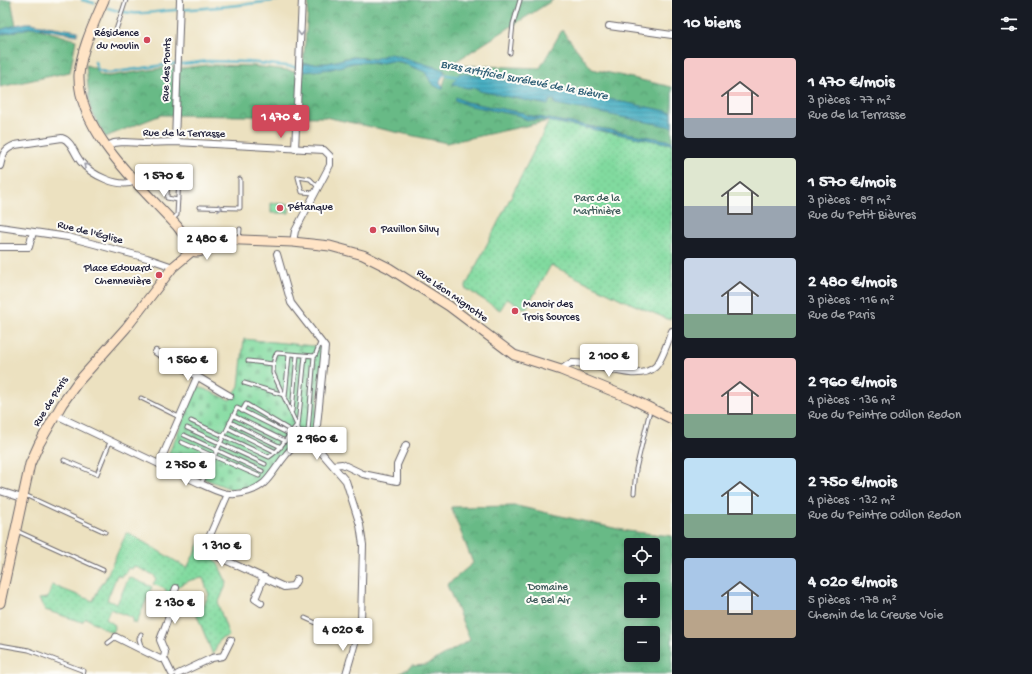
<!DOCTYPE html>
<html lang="fr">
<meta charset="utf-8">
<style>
:root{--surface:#171b24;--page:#20242c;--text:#f1f3f6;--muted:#9ea1a6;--accent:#d1495b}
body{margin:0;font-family:"Gochi Hand",sans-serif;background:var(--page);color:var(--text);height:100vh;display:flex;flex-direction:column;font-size:15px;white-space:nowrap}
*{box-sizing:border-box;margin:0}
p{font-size:13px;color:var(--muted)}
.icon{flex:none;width:22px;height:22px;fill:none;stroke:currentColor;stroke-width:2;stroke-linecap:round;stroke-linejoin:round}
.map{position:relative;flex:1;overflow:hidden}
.side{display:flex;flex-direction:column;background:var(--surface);width:360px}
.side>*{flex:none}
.buttons{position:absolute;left:624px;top:538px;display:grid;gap:8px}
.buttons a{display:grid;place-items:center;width:36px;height:36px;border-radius:4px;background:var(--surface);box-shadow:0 2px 6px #0003;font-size:20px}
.price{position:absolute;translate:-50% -34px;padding:0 9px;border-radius:4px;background:#fff;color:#222;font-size:13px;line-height:26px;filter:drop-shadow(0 1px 2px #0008)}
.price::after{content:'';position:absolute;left:50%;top:24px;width:12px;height:9px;margin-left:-6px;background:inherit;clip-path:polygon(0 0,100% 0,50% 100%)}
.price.on{background:var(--accent);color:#fff}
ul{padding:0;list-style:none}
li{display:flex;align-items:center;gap:12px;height:100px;padding:0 12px}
li span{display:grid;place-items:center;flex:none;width:112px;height:80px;border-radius:4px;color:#555}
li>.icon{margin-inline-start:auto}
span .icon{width:48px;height:48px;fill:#fffc;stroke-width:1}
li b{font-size:17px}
h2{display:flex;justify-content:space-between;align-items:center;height:48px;padding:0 12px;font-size:17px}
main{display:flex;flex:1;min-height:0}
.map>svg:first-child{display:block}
</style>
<main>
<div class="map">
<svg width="672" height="674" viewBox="0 0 672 674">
<defs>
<pattern id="green-dots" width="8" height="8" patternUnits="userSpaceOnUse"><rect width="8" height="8" fill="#81da9f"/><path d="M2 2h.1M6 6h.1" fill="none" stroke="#6fbb8a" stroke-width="1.8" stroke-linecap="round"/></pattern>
<pattern id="forest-crowns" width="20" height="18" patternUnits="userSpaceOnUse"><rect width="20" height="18" fill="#68ba86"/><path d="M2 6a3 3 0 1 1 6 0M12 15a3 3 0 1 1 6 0" fill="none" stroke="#55976f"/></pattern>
<pattern id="cemetery-stones" width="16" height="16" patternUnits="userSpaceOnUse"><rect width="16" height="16" fill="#81da9f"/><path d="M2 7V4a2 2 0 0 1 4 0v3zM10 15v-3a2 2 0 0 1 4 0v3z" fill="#6fbb8a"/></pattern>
<pattern id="water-rules" width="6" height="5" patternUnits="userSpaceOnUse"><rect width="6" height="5" fill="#41abc0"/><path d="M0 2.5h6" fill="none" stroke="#368b9d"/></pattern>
</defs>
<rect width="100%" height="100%" fill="#fdfcf7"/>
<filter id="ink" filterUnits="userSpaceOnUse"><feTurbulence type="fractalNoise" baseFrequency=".025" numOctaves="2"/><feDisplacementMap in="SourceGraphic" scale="8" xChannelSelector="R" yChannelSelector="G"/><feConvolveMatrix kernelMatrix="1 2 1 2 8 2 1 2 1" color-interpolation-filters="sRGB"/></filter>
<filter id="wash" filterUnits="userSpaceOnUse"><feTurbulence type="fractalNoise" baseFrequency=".012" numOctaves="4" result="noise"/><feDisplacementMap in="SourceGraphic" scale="16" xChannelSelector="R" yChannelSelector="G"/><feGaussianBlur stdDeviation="0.9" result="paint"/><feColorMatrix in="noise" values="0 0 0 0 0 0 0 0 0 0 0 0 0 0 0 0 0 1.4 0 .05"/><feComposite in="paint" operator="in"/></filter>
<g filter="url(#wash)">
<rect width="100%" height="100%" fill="#ece1c0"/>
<g fill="url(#green-dots)" stroke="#527e6d">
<path d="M549 121 672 144V316L670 320 623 300 551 265 526 309 507 299 500 310 465 288Z"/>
<path d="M127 532 187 568 201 541 218 564 227 583 218 604 229 636 220 639 213 655 196 613 202 608 209 595 203 578 191 580 172 589 169 596 165 589 153 584 156 579 154 575 134 566 132 569 128 568 125 574 123 573 121 577 117 575 107 600 117 604 129 577 152 587 136 624 132 622 133 618 110 609 106 619 115 625 112 633 86 618 82 622 45 610 39 599 48 598 52 585 93 601 102 582H104Z"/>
</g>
<g fill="url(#forest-crowns)" stroke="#456e60" fill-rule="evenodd">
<path d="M0 0H11L16 25 0 30Z"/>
<path d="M309 0H553L450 65 540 68 562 30 592 69 672 87V141L526 115 524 113 466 102 456 98 467 104 521 116C525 120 530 120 536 119 539 118 545 121 549 121L447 143 325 117 161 115 105 137 90 108 86 65 95 68C98 75 103 76 110 76L171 67 182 68 208 65 254 66 303 72 331 69 353 63 363 62 377 64 391 61 401 62 426 72C432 83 429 84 442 89L447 73 445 72 444 70 389 54 374 59 352 57 328 63 303 64Z"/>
<path d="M33 27 76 40 70 72 0 87V35Z"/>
<path d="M517 506 627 531 672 536V674H399L412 666 426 665 470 640 447 585 473 563 451 507ZM631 545H653V567H631ZM631 589H653V611H631ZM631 633H653V655H631Z"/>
</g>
<path fill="url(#cemetery-stones)" stroke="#527e6d" d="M244 339 323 347 314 438 311 439 301 434H296L270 474 258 483 246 488 231 489 168 465V455L198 386 230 400 239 386Z"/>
<path fill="#81da9f" stroke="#527e6d" d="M271 203 289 204V213H271Z"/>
<g fill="url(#water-rules)" stroke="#32667e">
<path d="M26 23H30L78 31 77 35 33 27 0 35V30L16 25Z"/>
<path d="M389 54 396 55 444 70C445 76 441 77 440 82L444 88 442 89C429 84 432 83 425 72L401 62 391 61 377 64 363 62 353 63 331 69 303 72V64L328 63 352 57 374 59Z"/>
<path d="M460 73 552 88 551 92 557 93 558 89 672 112V127L555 104V100H550L548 105 480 91 476 88 471 87V89L452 84Z"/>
<path d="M456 97 466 102 524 113 526 115 672 141V144L536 119C531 121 524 120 521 116L466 105 455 100Z"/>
</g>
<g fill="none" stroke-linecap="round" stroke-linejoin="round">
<g stroke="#41abc0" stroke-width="2.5">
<path d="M82 0 94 3"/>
<path d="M108 8C135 17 148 12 175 10 210 8 245 5 279 0"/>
<path d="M95 62 98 70 109 73 171 64H183L208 61 248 62 305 68"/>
<path d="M441 74 460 77"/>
</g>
</g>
</g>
<g filter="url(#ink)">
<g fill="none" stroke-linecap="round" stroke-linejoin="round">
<g stroke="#69656a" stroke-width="5">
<g id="lane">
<path d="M116 30 126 0"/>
<path d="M510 53 513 24 520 0"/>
<path d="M314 193 302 192 298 177 310 179 318 187"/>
<path d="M200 207 240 208V179"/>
<path d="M172 220 177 215 179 178 178 176 168 175 167 198 178 200"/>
<path d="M239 239 240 229"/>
<path d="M248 361 273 364"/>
<path d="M244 383 284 395"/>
<path d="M285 397 289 355"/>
<path d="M141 398 179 417"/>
<path d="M242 411 246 404 291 431"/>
<path d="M292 411 297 355"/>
<path d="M234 416 285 441"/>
<path d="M191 421 269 457C282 449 287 436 297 425"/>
<path d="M230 422 281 447"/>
<path d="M298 426 305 356"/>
<path d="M187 428 265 464"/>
<path d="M228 428 276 452"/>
<path d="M300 431 308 432 314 356"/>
<path d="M184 435 262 471"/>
<path d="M304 441 273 373C273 366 273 358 277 353L315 356 320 343"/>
<path d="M181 442 259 476"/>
<path d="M64 460 97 474 110 442"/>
<path d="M201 484 237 408 289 434"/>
<path d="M634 493 636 469 650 410"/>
<path d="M25 495 105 532"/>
<path d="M17 531 103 570"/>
<path d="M305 618 356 641"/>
<path d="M141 634 139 639 142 649"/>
<path d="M108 643 116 637"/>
<path d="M0 645 29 650 84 671 83 674"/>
</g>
</g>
<g stroke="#69656a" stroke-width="8">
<g id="street">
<path d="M609 26 672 35"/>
<path d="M175 142 180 0"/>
<path d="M107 146 114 143 123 142 143 143 175 142 324 150 330 156V165L295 231 293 242"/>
<path d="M295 149 302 0"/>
<path d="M0 166C3 154 3 150 15 145L62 138C72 141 74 154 81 162 91 175 120 189 135 181"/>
<path d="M0 227 68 237 147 258 173 267"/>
<path d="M0 247H29L33 232"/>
<path d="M277 254 291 303 325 347 315 445"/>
<path d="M156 352 230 396"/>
<path d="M561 370C564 368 568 364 571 363 595 361 636 384 655 367 662 361 668 340 672 331"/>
<path d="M56 415 201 484C211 488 220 494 230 494 242 495 256 490 264 483 278 471 293 430 315 445L346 481 360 525 363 545 361 622 346 674"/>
<path d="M159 464 197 377"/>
<path d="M333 465 342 464 363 474 397 481V465L406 445"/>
<path d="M0 491 22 498"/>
<path d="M228 494 207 542 212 554 284 587 293 586 297 579"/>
<path d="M261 603 255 599 264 577"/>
<path d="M116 637 160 659 164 658 172 674"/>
<path d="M164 658 165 652 160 640 174 603 172 599 176 588"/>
<path d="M178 674 212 658 223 656 231 640"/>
</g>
</g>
<g stroke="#69656a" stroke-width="11">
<g id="secondary">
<path d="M104 0C94 23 81 50 79 75 77 130 143 189 177 226 181 231 184 236 188 241"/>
<circle cx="197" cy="243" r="9"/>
<path d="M206 241 216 239 293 242 330 246 363 255 389 268 449 306 514 355 561 370 632 399 672 419"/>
<path d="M0 603 30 464 39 444 62 404 77 383 126 328 173 267 192 251"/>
</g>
</g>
<use href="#lane" stroke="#fff" stroke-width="3"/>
<use href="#street" stroke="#fff" stroke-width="6"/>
<use href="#secondary" stroke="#ffe4c6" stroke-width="9"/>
</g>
<defs><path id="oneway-chevron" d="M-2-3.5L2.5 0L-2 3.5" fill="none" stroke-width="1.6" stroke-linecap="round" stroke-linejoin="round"/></defs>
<g stroke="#9c9ca7">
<use href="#oneway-chevron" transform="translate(301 33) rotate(92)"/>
<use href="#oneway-chevron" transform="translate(86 166) rotate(-140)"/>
<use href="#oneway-chevron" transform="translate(220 208) rotate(1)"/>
</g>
</g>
<g fill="#d1495b" stroke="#fdfcf7" stroke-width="1.5">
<circle cx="147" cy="40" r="4"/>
<circle cx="280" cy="208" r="4"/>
<circle cx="373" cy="230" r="4"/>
<circle cx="159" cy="275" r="4"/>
<circle cx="515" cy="311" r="4"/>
</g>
<g text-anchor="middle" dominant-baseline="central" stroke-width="4" stroke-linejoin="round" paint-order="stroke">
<g font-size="11" fill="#22223b" stroke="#fdfcf7" text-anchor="start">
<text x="139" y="34" text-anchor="end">Résidence<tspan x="139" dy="13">du Moulin</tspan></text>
<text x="288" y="208">Pétanque</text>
<text x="381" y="230">Pavillon Silvy</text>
<text x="151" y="269" text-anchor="end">Place Edouard<tspan x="151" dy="13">Chennevière</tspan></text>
<text x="523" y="305">Manoir des<tspan x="523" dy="13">Trois Sources</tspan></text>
</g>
<g font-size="11" fill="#22223b" stroke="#fdfcf7">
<text transform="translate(167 70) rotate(-88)">Rue des Ponts</text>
<text transform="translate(184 134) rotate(1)">Rue de la Terrasse</text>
<text transform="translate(90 233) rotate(14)">Rue de l'Église</text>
<text transform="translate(452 296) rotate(35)">Rue Léon Mignotte</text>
<text transform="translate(51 402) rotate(-58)">Rue de Paris</text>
</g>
<g font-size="11" fill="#3e5959" stroke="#fdfcf7">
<text x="597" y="199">Parc de la<tspan x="597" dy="13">Martinière</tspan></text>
<text x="548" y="588">Domaine<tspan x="548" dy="13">de Bel Air</tspan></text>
</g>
<g font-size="12" font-style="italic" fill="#306077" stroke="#fdfcf7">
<text transform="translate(524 81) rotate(11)">Bras artificiel surélevé de la Bièvre</text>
</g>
</g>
</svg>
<div class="buttons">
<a><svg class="icon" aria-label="locate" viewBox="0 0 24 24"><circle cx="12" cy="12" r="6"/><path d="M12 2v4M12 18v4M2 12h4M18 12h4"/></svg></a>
<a>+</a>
<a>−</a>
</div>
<b class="price on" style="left:281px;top:139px">1 470 €</b>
<b class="price" style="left:164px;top:198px">1 570 €</b>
<b class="price" style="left:207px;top:261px">2 480 €</b>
<b class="price" style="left:609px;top:378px">2 100 €</b>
<b class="price" style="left:188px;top:382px">1 560 €</b>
<b class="price" style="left:317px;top:461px">2 960 €</b>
<b class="price" style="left:186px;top:487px">2 750 €</b>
<b class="price" style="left:222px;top:568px">1 310 €</b>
<b class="price" style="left:175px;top:625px">2 130 €</b>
<b class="price" style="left:343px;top:652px">4 020 €</b>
</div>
<section class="side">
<h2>10 biens<svg class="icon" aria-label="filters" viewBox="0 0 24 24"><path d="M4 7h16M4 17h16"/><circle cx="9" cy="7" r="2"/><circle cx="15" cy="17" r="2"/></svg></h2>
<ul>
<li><span style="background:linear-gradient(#f6c9c9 75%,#9aa5b1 0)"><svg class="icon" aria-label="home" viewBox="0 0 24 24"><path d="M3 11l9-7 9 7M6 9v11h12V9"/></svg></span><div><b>1 470 €/mois</b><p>3 pièces · 77 m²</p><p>Rue de la Terrasse</p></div></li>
<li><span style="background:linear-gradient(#dfe7d0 60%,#9aa5b1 0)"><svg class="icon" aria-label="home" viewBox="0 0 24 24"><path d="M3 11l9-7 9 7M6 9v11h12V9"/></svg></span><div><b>1 570 €/mois</b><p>3 pièces · 89 m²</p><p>Rue du Petit Bièvres</p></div></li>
<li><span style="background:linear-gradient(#c9d6e8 70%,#7fa58c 0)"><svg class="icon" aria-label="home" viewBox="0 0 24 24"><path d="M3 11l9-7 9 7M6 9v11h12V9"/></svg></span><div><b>2 480 €/mois</b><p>3 pièces · 116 m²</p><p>Rue de Paris</p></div></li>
<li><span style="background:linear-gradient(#f6c9c9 70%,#7fa58c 0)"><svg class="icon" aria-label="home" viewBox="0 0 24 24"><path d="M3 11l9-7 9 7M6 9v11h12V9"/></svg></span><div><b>2 960 €/mois</b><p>4 pièces · 136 m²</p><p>Rue du Peintre Odilon Redon</p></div></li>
<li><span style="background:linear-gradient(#bfe0f5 70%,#7fa58c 0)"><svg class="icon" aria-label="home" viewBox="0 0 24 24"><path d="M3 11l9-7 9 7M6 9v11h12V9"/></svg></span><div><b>2 750 €/mois</b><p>4 pièces · 132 m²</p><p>Rue du Peintre Odilon Redon</p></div></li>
<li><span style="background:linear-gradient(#a9c7e8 65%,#b9a48a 0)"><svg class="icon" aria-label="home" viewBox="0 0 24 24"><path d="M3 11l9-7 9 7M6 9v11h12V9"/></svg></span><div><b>4 020 €/mois</b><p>5 pièces · 178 m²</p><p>Chemin de la Creuse Voie</p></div></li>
</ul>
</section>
</main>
